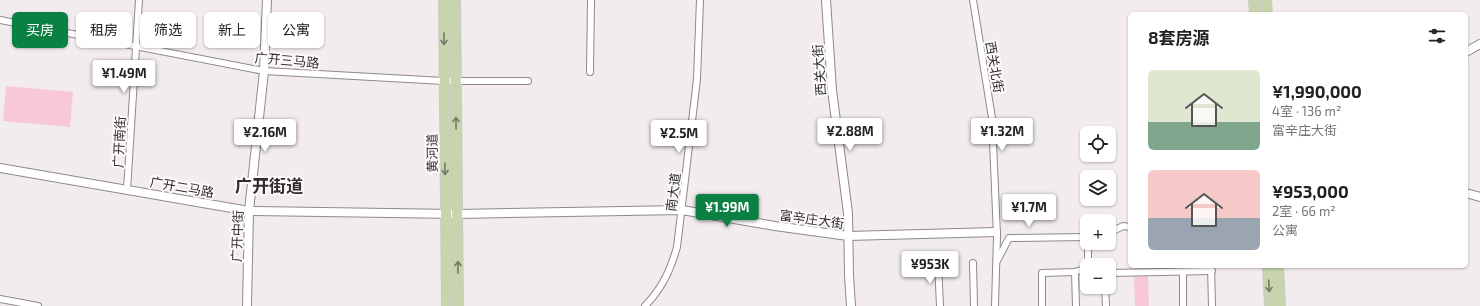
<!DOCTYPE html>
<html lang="zh">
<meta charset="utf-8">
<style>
:root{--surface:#fff;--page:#f6f6f6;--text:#202124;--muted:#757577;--accent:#0b8043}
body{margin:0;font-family:"Exo 2","Noto Sans SC",sans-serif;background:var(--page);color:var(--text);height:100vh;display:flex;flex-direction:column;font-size:15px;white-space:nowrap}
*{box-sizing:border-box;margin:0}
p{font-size:13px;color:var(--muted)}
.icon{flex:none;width:22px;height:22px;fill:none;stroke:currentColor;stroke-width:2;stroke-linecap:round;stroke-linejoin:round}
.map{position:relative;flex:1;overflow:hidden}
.side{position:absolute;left:1128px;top:12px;width:340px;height:256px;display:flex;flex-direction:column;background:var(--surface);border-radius:6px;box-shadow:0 1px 3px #0004}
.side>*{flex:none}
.guide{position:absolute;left:12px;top:12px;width:380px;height:36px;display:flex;gap:8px}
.tools{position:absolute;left:1080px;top:126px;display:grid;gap:8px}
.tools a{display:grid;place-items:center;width:36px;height:36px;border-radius:6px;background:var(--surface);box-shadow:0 1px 3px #0004;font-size:20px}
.price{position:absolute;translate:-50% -34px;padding:0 9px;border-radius:4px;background:#fff;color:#222;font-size:13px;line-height:26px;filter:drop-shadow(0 1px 2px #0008)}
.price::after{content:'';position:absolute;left:50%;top:24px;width:12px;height:9px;margin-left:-6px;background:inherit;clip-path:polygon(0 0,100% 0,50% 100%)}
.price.on{background:var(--accent);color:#fff}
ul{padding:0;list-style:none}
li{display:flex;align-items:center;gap:12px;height:100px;padding:0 20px}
li span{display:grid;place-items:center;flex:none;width:112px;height:80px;border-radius:6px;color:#555}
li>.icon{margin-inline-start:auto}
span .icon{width:48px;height:48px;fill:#fffc;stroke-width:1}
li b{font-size:17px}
h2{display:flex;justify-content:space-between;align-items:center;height:48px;padding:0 20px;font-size:17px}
.pill{padding:0 14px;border-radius:6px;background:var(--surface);box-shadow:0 1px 3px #0004;font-size:14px;line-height:36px}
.pill.on{background:var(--accent);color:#fff}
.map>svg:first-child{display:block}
</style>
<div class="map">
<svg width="1480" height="306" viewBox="0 0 1480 306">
<rect width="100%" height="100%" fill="#f3ecee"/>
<g fill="#f9c8d8">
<path d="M6 86 73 92 70 127 3 121Z"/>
<path d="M1148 276 1149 306H1135L1134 277Z"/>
</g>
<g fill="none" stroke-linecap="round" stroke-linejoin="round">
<g stroke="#8f898b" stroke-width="8">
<g id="minor">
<path d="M973 0 992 118 997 236 995 306"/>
<path d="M0 20 264 71 444 81H528"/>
<path d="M590 72 591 0"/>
<path d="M127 190 139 0"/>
<path d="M1109 233 1123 226 1130 227"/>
<path d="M1088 243V265"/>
<path d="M997 261 1009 238 1087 237"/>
<path d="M938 263 940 306"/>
<path d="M973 263 974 306"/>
<path d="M1211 266 1212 306"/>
<path d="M1075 272 1076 306"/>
<path d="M1183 272V306"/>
<path d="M1109 273 1212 271"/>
<path d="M1105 287 1106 306"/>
<path d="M0 299 38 306"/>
<path d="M645 306C663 287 670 271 677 247L697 79 700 0"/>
<path d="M1042 306V273L1075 272 1087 268"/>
</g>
</g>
<g stroke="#8f898b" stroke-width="10">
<g id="tertiary">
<path d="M826 0 832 90 848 213 849 275 851 306"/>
<path d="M1466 52 1480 44"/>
<path d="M0 168 249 211 457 214 682 210 775 226 848 236 996 232"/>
<path d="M1466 193 1480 197"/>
<path d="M247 306 249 211 264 71 267 0"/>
</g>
</g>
<g stroke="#c9c9c9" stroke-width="12">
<g id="primary">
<path d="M444 0 447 306"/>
<path d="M455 0 458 306"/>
<path d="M1254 0 1255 14"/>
<path d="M1266 0 1267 14"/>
<path d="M1268 266 1270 306"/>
<path d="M1278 266 1280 306"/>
</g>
</g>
<use href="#minor" stroke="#fff" stroke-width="6"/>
<use href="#tertiary" stroke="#fff" stroke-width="8"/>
<use href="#primary" stroke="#c7d4ac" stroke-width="10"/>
</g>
<defs><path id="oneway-shaft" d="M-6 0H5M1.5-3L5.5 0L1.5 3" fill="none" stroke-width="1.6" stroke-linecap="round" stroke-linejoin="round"/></defs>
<g stroke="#747967">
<use href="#oneway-shaft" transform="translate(444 39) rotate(89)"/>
<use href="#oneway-shaft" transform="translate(456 123) rotate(-91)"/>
<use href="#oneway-shaft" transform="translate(445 169) rotate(89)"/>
<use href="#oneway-shaft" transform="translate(458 267) rotate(-90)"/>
<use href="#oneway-shaft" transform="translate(1269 286) rotate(87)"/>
</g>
<g text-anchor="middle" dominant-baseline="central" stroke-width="4" stroke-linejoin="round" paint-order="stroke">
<g font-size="13" fill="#312f2f" stroke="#fefafb">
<text transform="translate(287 60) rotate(5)">广开三马路</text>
<text transform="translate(995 67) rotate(80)">西关北街</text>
<text transform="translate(819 70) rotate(-94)">西关大街</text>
<text transform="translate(119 142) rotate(-87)">广开南街</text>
<text transform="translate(432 153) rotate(-91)">黄河道</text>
<text transform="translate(182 187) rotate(10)">广开二马路</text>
<text transform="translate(673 192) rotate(-83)">南大道</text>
<text transform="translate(812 219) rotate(8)">富辛庄大街</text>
<text transform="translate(237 236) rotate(-88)">广开中街</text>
</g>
<g font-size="17" font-weight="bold" fill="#302b2c" stroke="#fefafb">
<text x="269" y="185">广开街道</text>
</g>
</g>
</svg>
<div class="tools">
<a><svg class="icon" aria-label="locate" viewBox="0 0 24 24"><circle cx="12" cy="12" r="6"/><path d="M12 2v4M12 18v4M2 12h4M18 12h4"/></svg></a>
<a><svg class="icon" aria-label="layers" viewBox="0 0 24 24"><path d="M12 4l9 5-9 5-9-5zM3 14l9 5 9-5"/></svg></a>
<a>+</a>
<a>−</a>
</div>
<b class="price" style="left:124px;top:94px">¥1.49M</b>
<b class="price" style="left:850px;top:152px">¥2.88M</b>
<b class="price" style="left:1002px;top:152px">¥1.32M</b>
<b class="price" style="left:265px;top:153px">¥2.16M</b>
<b class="price" style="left:679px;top:154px">¥2.5M</b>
<b class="price on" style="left:727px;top:228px">¥1.99M</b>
<b class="price" style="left:1029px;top:228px">¥1.7M</b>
<b class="price" style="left:930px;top:285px">¥953K</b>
<div class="guide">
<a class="pill on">买房</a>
<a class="pill">租房</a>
<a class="pill">筛选</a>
<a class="pill">新上</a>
<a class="pill">公寓</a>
</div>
<section class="side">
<h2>8套房源<svg class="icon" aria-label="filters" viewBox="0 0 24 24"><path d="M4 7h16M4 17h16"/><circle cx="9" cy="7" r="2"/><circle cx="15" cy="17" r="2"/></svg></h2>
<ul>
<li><span style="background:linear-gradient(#dfe7d0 65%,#7fa58c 0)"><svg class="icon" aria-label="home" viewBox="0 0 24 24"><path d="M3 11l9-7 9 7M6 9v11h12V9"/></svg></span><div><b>¥1,990,000</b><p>4室 · 136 m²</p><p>富辛庄大街</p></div></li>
<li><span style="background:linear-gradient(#f6c9c9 60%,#9aa5b1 0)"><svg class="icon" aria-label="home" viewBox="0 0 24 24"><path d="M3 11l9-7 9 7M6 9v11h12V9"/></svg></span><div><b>¥953,000</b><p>2室 · 66 m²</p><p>公寓</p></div></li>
</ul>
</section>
</div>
